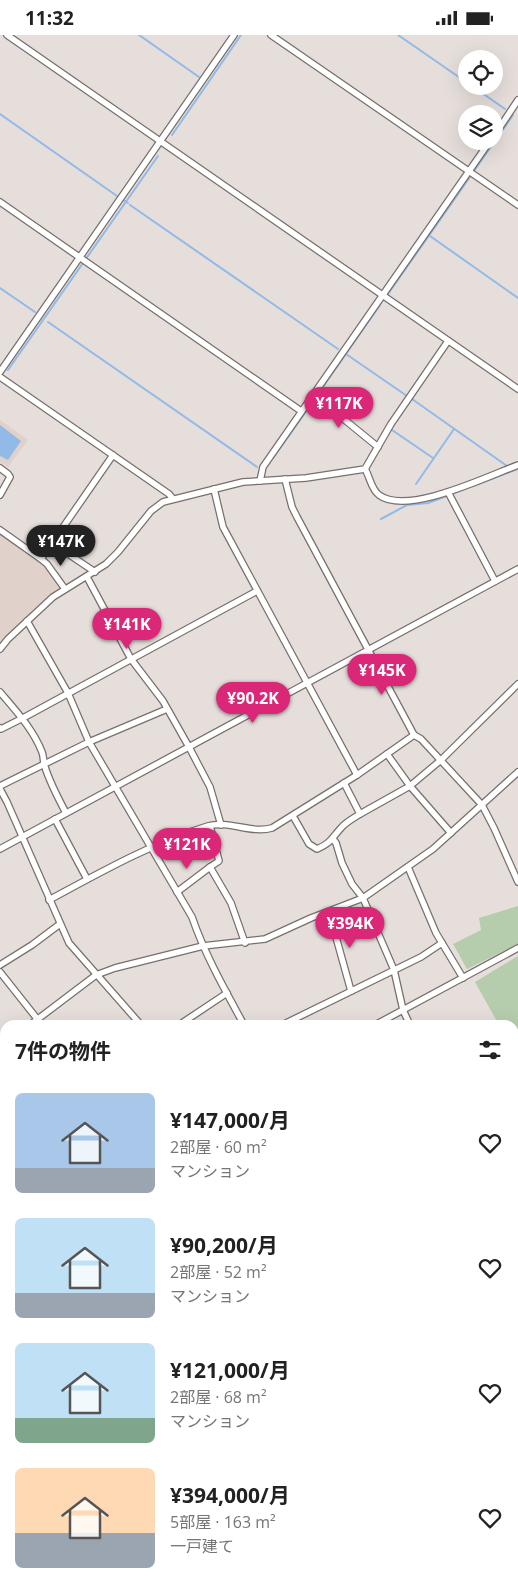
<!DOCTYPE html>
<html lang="ja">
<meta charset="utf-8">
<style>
:root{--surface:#fff;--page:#f2f2f2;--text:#222;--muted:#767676;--accent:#db2777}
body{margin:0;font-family:"Open Sans","Noto Sans JP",sans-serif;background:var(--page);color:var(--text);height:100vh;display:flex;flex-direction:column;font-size:19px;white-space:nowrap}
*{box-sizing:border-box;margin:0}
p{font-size:16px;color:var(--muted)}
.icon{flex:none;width:28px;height:28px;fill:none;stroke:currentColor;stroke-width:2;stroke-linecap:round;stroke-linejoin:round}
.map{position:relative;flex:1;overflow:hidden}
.details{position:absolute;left:0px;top:985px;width:519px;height:571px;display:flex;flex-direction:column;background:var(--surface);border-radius:15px 15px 0 0;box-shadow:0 5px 20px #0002}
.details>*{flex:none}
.buttons{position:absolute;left:458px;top:15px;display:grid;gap:10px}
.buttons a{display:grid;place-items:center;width:45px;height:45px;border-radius:50%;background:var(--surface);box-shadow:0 5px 20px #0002;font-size:25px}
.price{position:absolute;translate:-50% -42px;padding:0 11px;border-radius:18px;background:var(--accent);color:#fff;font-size:16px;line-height:32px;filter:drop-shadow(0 1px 2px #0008)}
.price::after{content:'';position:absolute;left:50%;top:30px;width:15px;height:11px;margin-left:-8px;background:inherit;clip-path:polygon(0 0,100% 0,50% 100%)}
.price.selected{background:#222;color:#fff}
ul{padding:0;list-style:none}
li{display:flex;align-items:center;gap:15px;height:125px;padding:0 15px}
li span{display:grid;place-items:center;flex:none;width:140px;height:100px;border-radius:8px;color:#555}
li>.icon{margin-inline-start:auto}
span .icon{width:60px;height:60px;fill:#fffc;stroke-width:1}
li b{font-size:21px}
h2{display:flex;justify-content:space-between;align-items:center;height:60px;padding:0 15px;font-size:21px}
.status{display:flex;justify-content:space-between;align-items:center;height:35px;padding:0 25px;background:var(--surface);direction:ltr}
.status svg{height:14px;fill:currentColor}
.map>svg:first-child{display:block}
</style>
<div class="status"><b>11:32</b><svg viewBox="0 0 49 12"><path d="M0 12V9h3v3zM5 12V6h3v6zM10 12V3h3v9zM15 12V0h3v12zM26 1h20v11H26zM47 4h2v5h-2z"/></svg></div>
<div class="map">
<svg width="518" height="1556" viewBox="0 0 518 1556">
<rect width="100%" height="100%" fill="#e6dedb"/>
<g fill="#e0d1cb">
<path d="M0 385 28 405 8 432 0 427Z"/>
<path d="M0 498 43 528 60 552 59 556 0 611Z"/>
</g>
<g fill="#b5cdad">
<path d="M518 871V909L467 934 453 909 481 895 479 883Z"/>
<path d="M518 921V1025L514 1017V990H499L475 947Z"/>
</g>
<path fill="#91bae6" d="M0 390 21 406 8 425 0 421Z"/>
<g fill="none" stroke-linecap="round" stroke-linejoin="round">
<g stroke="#91bae6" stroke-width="2">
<path d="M139 0 199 42"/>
<path d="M398 0 466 47"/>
<path d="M472 51 505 74"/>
<path d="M0 79 117 161"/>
<path d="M172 100 241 0"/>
<path d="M474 136 513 80"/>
<path d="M123 165 128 168"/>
<path d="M130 170 338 314"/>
<path d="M430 201 518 263"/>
<path d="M0 253 35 277"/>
<path d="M388 259 470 142"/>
<path d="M48 287 257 432"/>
<path d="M346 319 407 361"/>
<path d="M8 335 158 121"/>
<path d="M318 359 380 270"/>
<path d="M412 364 507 431"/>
<path d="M392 395 433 423"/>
<path d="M273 423 315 364"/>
<path d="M416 449 454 394"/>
<path d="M473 451 518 434"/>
<path d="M452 459 464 454"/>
<path d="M381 484 407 470 428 468 447 461"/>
</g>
<g stroke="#77706d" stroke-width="8">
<g id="minor">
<path d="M7 0 518 354"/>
<path d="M271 0 518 170"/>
<path d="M494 101 518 65"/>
<path d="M0 167 301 376"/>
<path d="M0 337 234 0"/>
<path d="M0 342 169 459 173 464"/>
<path d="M313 359 378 412"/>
<path d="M0 433 8 439 10 442 0 460"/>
<path d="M365 434C370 442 371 454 379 460 407 481 488 441 518 430"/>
<path d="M285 444 292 472 297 482 414 700 421 704 482 770 494 793 518 847"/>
<path d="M260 446 263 432 490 106"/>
<path d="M214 454 223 492 357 740"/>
<path d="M448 457 495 546"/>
<path d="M0 495 41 524 47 529 65 554"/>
<path d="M52 508 95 537"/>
<path d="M41 524 113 420"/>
<path d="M87 542 131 624 163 666 189 712 210 752 221 790"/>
<path d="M27 586 68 658 89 707 192 882C205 920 225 955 244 990"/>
<path d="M0 614 8 604 53 562 106 529 118 517 151 476 163 467 243 447 306 443 365 434 391 389 448 306"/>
<path d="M0 657C16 676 33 694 42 717 44 722 43 727 45 732 50 748 58 763 66 778"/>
<path d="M0 693 1 694 23 683 257 556"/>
<path d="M0 751 89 707 167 674"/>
<path d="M0 754 7 767 69 908 141 990"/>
<path d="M360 779 410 751 387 719"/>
<path d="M293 781 309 809 317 814C331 808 331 804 341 793 346 787 354 783 360 779L344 748"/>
<path d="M55 784 87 844"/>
<path d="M210 791 219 826 210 832 231 868 245 908"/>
<path d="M451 798 410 751 441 725 518 649"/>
<path d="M333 804 336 808 342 828 352 849 363 863 394 935 403 975 410 990"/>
<path d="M0 814 518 534"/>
<path d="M408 832 436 898 463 943"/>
<path d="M177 857 210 832"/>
<path d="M49 865C101 837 152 808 208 791 229 785 251 799 272 793L357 740 414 700"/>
<path d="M329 877 351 956"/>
<path d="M0 930 32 910 60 889"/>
<path d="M0 937 42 990"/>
<path d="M30 990 96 940 115 933 203 911 265 904 311 883 363 863 433 814 518 737"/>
<path d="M179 990 227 958"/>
<path d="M282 990 421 922 442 908"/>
<path d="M375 990 518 913"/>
<path d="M0 1015 5 1011"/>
<path d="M0 1025 5 1032"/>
<path d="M0 1164 5 1169"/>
<path d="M514 1181 518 1188"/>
<path d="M0 1192 5 1190"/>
<path d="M514 1366 518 1363"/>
<path d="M514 1483 518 1490"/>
<path d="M0 1531 5 1540"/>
<path d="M514 1545 518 1542"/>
<path d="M11 1551 14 1556"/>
<path d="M250 1551V1556"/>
<path d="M307 1551 309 1556"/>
<path d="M358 1551 360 1556"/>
<path d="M482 1551 487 1556"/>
<path d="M162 1556 171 1551"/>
<path d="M273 1556 284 1551"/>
<path d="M403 1556 411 1551"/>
<path d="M499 1556 505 1551"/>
</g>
</g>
<g stroke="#77706d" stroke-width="10">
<g id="major">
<path d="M514 1070 518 1068"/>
<path d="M0 1286 5 1295"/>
<path d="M0 1383 5 1375"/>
<path d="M143 1551 145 1556"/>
</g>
</g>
<use href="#minor" stroke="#fff" stroke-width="5.5"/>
<use href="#major" stroke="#fff" stroke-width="8"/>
</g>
</svg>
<div class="buttons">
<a><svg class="icon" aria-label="locate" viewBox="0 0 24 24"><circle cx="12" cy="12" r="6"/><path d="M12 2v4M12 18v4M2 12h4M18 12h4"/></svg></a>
<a><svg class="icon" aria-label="layers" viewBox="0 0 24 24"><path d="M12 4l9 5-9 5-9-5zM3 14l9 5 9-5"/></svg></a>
</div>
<b class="price" style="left:339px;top:394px">¥117K</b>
<b class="price selected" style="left:61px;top:532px">¥147K</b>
<b class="price" style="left:127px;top:615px">¥141K</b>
<b class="price" style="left:382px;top:661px">¥145K</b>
<b class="price" style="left:253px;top:689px">¥90.2K</b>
<b class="price" style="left:187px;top:835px">¥121K</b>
<b class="price" style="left:350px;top:914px">¥394K</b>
<section class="details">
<h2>7件の物件<svg class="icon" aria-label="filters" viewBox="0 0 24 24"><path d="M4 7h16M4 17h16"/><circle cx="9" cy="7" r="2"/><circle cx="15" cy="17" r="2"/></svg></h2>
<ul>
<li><span style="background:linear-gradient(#a9c7e8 75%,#9aa5b1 0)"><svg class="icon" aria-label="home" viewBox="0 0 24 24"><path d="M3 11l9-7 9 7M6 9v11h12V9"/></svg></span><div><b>¥147,000/月</b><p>2部屋 · 60 m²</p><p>マンション</p></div><svg class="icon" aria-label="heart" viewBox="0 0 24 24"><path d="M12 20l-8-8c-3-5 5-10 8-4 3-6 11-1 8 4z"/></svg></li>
<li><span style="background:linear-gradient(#bfe0f5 75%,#9aa5b1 0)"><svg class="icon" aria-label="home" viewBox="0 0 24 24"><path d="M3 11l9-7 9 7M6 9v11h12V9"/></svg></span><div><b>¥90,200/月</b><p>2部屋 · 52 m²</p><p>マンション</p></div><svg class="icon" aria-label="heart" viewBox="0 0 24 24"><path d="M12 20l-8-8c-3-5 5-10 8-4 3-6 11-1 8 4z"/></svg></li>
<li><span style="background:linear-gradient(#bfe0f5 75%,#7fa58c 0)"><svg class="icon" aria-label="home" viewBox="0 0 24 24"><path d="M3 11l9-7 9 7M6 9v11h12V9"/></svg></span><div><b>¥121,000/月</b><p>2部屋 · 68 m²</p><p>マンション</p></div><svg class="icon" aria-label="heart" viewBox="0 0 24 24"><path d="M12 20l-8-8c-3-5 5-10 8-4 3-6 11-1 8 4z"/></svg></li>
<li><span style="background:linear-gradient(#ffd9b3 65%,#9aa5b1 0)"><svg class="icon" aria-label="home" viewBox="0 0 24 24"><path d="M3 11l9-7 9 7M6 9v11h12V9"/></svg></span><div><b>¥394,000/月</b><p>5部屋 · 163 m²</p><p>一戸建て</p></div><svg class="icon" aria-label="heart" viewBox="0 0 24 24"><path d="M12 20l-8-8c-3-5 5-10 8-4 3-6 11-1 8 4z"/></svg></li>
</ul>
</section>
</div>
